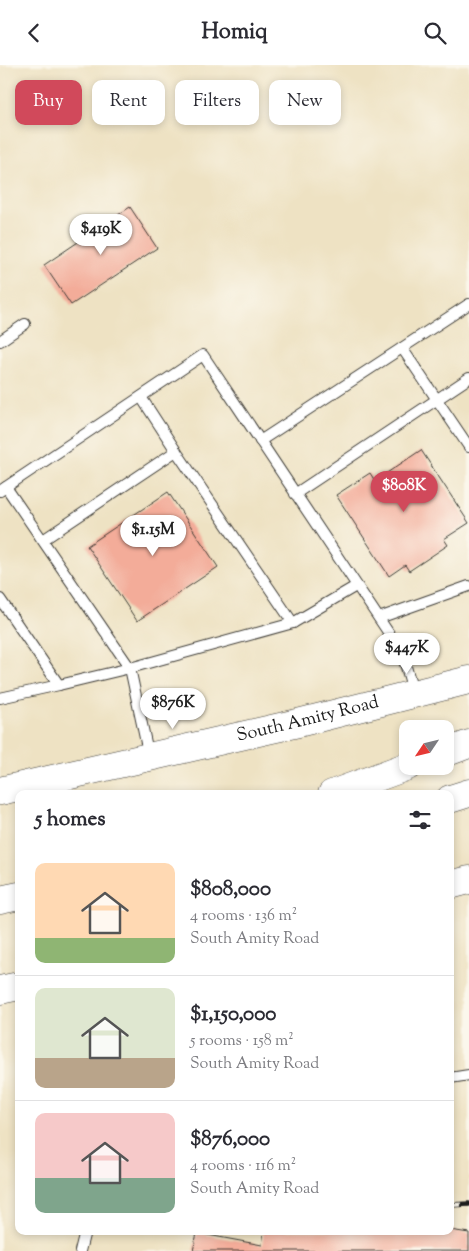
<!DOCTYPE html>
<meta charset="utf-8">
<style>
:root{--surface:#fff;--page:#f2f2f3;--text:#2b2b33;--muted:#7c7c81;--line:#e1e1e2;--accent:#d1495b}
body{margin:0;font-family:"Sorts Mill Goudy",serif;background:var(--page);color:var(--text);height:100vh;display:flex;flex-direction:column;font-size:19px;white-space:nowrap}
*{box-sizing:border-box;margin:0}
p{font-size:16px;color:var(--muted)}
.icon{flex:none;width:28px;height:28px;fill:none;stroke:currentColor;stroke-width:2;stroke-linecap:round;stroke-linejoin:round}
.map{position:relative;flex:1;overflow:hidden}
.side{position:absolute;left:15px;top:725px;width:439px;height:445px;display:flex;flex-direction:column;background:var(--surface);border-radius:10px;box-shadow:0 2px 8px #0003}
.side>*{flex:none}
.hud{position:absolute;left:15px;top:15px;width:440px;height:45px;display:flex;gap:10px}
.needle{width:32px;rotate:235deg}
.buttons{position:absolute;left:399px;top:655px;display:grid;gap:10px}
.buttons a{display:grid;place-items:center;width:55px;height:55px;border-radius:10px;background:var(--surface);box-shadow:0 2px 8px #0003;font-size:25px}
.price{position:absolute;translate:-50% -42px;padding:0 11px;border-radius:18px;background:#fff;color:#222;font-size:16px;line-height:32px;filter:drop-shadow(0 1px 2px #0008)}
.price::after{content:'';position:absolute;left:50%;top:30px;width:15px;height:11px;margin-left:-8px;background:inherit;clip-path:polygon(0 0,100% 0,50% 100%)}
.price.on{background:var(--accent);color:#fff}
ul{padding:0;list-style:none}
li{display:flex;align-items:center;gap:15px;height:125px;padding:0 20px}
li+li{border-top:1px solid var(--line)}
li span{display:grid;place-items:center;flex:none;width:140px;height:100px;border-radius:10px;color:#555}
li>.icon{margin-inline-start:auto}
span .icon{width:60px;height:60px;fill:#fffc;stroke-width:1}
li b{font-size:21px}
h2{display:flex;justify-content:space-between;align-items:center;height:60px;padding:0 20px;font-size:21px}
.chip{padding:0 18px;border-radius:10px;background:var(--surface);box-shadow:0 2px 8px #0003;font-size:18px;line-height:45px}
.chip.on{background:var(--accent);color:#fff}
header{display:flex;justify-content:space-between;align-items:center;height:65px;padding:0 20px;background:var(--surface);font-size:22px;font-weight:700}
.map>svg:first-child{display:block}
</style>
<header><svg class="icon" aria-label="back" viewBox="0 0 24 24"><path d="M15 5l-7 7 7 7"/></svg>Homiq<svg class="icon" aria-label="search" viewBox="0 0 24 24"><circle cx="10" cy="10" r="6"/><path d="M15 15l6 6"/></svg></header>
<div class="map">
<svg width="469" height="1186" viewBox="0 0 469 1186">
<rect width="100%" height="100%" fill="#fbf7ec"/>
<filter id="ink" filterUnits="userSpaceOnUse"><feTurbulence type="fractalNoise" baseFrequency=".02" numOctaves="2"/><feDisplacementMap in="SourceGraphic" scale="10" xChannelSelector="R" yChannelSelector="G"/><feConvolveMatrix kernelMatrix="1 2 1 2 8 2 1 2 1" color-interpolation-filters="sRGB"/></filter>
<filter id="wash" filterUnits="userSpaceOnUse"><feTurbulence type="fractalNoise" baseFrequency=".0096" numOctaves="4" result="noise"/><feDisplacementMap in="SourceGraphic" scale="20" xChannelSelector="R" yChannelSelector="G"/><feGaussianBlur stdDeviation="1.12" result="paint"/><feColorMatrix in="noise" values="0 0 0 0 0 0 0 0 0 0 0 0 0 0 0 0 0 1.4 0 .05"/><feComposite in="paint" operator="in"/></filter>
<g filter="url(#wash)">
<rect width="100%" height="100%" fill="#eee2c3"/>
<g id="blocks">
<g fill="#f3ac99">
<path d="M130 142 157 183 71 240 44 200Z"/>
<path d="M421 385 469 458 444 474 448 480 409 506 405 500 389 511 336 430 370 408 375 416Z"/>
<path d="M168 427 218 502 137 556 87 481Z"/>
<path d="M450 1165 469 1168V1186H193L197 1168 262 1180 264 1166Z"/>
</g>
</g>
</g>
<g filter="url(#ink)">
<use href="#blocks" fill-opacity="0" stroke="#3c3a35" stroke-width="1"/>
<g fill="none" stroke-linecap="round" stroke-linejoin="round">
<g stroke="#3c3a35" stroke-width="12">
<g id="lane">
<path d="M0 276 25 259"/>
<path d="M402 283 469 382"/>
<path d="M260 376 469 239"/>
<path d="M176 386 293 558"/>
<path d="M6 422 130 603 293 558 356 521"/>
<path d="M0 426 203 290 402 588 414 629"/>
<path d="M295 429 469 313"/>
<path d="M43 475 176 386 141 332"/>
<path d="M0 534 59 620 0 633"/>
<path d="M379 553 469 521"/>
<path d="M59 620 130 603 149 692"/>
<path d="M450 1013 469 1010"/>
<path d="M80 1186 85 1166"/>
</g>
</g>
<g stroke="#3c3a35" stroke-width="29">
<g id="secondary">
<path id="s1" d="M0 726 298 658 469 615"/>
</g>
</g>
<g stroke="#3c3a35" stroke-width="29">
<g id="highway">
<path d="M445 688 469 679"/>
<path d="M332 729 408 701"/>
<path d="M450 734 469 728"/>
<path d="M450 820 469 815"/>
<path d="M0 835 19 831"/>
<path d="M0 925 19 921"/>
</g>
</g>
<use href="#lane" stroke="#fff" stroke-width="10"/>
<use href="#secondary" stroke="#fff" stroke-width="28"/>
<use href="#highway" stroke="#fff" stroke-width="28"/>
<g stroke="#1c1c1c" stroke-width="5.5">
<path id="rail" d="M450 1140 469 1139"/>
</g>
<use href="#rail" stroke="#fbf7ec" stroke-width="4" stroke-dasharray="11" stroke-linecap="butt"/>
</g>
</g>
<g text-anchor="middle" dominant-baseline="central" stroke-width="4" stroke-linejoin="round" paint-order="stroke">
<g font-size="18" fill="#1c1c1c" stroke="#fbf7ec">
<text stroke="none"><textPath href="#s1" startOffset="316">South Amity Road</textPath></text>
</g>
</g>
</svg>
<div class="buttons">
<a><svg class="needle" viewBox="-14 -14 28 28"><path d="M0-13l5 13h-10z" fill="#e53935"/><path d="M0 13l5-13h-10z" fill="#7c7c81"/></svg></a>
</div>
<b class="price" style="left:101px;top:191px">$419K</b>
<b class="price on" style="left:404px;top:448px">$808K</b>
<b class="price" style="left:153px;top:492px">$1.15M</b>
<b class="price" style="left:407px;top:610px">$447K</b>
<b class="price" style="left:173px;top:665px">$876K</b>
<div class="hud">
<a class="chip on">Buy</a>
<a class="chip">Rent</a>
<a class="chip">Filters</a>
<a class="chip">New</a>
</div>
<section class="side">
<h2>5 homes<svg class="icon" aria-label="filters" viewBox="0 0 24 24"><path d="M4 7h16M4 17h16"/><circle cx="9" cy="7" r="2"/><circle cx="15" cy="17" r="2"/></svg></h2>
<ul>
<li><span style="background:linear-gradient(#ffd9b3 75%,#8fb573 0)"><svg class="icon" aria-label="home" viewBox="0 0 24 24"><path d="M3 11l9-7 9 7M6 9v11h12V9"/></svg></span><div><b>$808,000</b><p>4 rooms · 136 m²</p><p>South Amity Road</p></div></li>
<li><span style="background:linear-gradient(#dfe7d0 70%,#b9a48a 0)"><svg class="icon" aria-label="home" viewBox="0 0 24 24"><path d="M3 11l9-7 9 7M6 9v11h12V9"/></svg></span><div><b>$1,150,000</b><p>5 rooms · 158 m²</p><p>South Amity Road</p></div></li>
<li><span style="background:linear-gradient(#f6c9c9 65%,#7fa58c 0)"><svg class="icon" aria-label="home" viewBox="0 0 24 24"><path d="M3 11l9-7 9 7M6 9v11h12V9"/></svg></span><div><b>$876,000</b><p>4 rooms · 116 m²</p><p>South Amity Road</p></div></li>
</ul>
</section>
</div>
